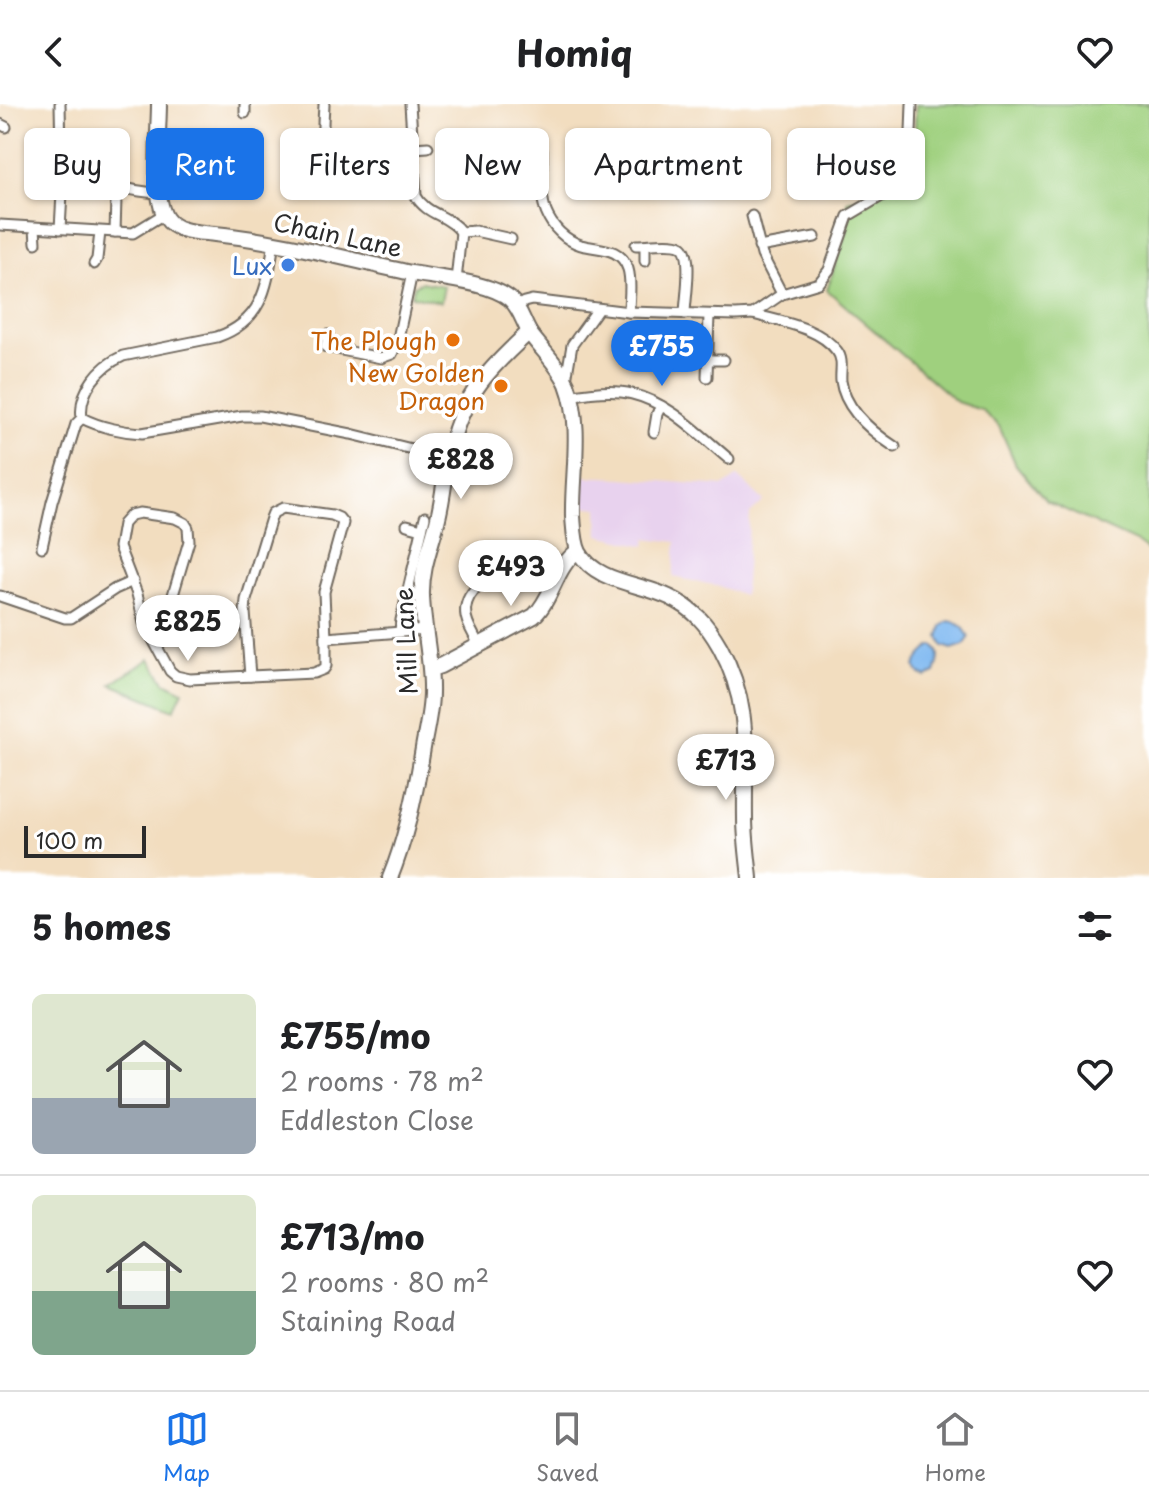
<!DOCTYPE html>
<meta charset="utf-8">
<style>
:root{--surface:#fff;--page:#f6f6f6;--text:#202124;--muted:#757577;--line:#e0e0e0;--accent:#1a73e8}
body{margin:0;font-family:"Playpen Sans",sans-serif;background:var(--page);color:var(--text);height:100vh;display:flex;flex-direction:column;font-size:30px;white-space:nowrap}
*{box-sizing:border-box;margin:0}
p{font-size:26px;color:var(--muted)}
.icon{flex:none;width:44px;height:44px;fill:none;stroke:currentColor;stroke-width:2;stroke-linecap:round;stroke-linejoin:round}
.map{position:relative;height:774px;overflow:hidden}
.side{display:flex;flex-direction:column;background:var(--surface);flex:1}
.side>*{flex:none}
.banner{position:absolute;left:24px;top:24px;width:1102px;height:72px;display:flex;gap:16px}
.scale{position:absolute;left:24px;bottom:20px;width:122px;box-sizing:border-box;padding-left:8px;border:4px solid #2b2b2b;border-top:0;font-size:22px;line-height:28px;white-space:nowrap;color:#2b2b2b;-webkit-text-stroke:6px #fff;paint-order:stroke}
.price{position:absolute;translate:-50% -68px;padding:0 18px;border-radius:28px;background:#fff;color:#222;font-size:26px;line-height:52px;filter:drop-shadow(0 2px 4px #0008)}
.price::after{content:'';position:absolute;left:50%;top:48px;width:24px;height:18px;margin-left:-12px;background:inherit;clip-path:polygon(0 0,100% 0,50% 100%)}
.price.selected{background:var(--accent);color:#fff}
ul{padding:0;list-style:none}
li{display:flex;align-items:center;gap:24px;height:200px;padding:0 32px}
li+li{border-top:2px solid var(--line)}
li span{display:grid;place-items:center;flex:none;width:224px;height:160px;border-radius:12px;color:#555}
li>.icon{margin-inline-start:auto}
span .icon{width:96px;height:96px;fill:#fffc;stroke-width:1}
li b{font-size:34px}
h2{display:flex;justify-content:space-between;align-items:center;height:96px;padding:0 32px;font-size:34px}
.chip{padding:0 28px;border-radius:12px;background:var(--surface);box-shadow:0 2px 6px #0004;font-size:28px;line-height:72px}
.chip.selected{background:var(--accent);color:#fff}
header{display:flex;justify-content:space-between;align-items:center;height:104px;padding:0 32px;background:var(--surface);font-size:36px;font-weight:700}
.menu{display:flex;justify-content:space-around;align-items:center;height:112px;border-top:2px solid var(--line);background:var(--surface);font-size:22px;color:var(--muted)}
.menu a{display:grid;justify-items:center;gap:4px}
.menu .selected{color:var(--accent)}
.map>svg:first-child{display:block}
</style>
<header><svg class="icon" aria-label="back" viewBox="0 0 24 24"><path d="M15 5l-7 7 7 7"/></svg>Homiq<svg class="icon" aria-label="heart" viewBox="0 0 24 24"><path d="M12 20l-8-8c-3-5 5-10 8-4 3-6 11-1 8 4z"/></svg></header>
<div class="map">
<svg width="1149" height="774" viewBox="0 0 1149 774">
<rect width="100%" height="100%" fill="#fff"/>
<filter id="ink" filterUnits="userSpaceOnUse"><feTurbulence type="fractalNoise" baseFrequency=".0125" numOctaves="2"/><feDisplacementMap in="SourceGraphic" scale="16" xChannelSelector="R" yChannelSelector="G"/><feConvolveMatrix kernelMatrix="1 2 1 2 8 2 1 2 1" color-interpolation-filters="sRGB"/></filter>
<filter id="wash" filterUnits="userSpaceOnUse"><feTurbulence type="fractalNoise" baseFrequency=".006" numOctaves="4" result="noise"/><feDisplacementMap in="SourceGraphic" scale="32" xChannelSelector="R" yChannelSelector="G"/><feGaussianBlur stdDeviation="1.8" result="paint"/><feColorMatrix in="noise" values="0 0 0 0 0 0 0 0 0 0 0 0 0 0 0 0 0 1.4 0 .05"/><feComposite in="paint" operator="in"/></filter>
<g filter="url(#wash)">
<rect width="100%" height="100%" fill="#f2ddbf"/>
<path fill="#e8d2ee" d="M583 372 621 374 724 382 738 372 764 397 750 410 744 491 714 481 673 473 676 438 647 434 646 442 599 431 598 404 582 402Z"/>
<g fill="#9fd07e" stroke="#657e54" stroke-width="2">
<path d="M916 0H1149V447L1138 439 1046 397 1016 361 999 322 981 306 957 298 827 186 846 127 847 97 867 91 891 71 914 46Z"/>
<path d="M421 178 444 182 441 198 412 192 414 182Z"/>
<path d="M150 555 165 578 183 587 174 606 111 580Z"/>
</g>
<g fill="#80b9f1" stroke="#56728e" stroke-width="2">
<path d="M949 517C960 519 965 524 969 534L964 541 952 545 943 542 939 533 942 522Z"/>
<path d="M931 542H935C942 550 938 560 935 569L926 573 920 570 915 562 920 553Z"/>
</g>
</g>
<g filter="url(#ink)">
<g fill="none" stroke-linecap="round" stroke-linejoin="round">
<g stroke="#71695f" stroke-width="13">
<g id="street">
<path d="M60 0 61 49 64 66C89 75 131 88 158 89"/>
<path d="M245 0V9"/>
<path d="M324 0C324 13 318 43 334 47 342 49 353 47 361 47"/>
<path d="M410 0 416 92C426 111 449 111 461 128"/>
<path d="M0 20 6 23"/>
<path d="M381 39 411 37"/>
<path d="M412 44 428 43"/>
<path d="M478 51 521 46 542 45C543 65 539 89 546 108 552 123 565 136 581 141 599 146 620 142 628 165 632 178 629 194 629 208"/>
<path d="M293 73 292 60 304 59 328 44"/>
<path d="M752 112 762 151 782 190"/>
<path d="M0 121 133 129 164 110"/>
<path d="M35 124 36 139"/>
<path d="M60 125 62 89"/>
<path d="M115 128 116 95"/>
<path d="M636 141C646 141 673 137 681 142 694 149 685 196 685 210"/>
<path d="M759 143 815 133"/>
<path d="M645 157V141"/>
<path d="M94 160 97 155 100 128"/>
<path d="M456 177 461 128 475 127 511 135"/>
<path d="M517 203 524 198 532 196 629 208 736 211 753 210 782 190 819 179 829 166 848 112 885 90 897 77 910 56 912 0"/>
<path d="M753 210C781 218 819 223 837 247 844 256 840 267 841 277 845 306 872 328 895 343"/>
<path d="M328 231 326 243 381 254 392 250 397 239 412 169"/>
<path d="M708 256H724"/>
<path d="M707 273 709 211"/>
<path d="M566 276 572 241 598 205"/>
<path d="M570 292C590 288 612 285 632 290 670 299 700 331 729 355"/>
<path d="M82 314C99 323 123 328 142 329L242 312H260L351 330 448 354"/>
<path d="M654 328 657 310 661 302"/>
<path d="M407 421 422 425"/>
<path d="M42 443 52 398 76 320 82 314C78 287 100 262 123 252L217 233C264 217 267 181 274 138"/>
<path d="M475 485C457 505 468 522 480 542"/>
<path d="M173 491 189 437 188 424 185 419 175 414 140 409 131 411 123 420 119 443 137 490 144 519 170 567 176 572 190 575 314 569 324 565 326 562V534L426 526"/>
<path d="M0 492 65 514H71L115 485 133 477"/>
<path d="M400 528 401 516 425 413"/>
<path d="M250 572 245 508 246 496 271 414 273 409 283 404 332 411 339 414 343 419 324 488 326 534"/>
</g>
</g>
<g stroke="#71695f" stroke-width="18">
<g id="secondary">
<path d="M159 0C159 27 152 92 166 114 176 129 199 128 215 130 282 137 346 155 411 169 438 174 489 178 510 195 521 205 523 219 531 231 543 247 559 262 567 280 583 322 572 369 573 412 574 424 574 438 579 448 596 479 641 479 669 493 693 504 707 520 720 543 752 602 744 649 745 714 745 734 748 754 750 774"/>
<path d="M431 565 440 562 534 512C553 494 556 461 578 447"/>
<path d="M390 774C407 732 416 688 423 644 426 626 431 607 431 589 432 556 423 524 422 492 421 464 432 440 438 414 444 390 445 365 451 342 463 290 492 262 529 228"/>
</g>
</g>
<use href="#street" stroke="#fff" stroke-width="9"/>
<use href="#secondary" stroke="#fff" stroke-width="14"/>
</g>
</g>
<circle fill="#3f7fe0" stroke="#fff" stroke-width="3" cx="288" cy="161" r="8"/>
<g fill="#e8710a" stroke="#fff" stroke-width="3">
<circle cx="453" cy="236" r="8"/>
<circle cx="501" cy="282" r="8"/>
</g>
<g text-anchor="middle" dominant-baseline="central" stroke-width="7" stroke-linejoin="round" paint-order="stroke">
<g font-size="24" fill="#2b2b2b" stroke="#fff">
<text transform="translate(338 130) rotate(12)">Chain Lane</text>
<text transform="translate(405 537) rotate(-93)">Mill Lane</text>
</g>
<g font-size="24" fill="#366cbe" stroke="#fff" text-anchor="end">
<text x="272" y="161">Lux</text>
</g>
<g font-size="24" fill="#c56008" stroke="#fff" text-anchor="end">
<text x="437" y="236">The Plough</text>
<text x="485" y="268">New Golden<tspan x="485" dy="28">Dragon</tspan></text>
</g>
</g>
</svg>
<div class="scale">100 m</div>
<b class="price selected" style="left:662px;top:284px">£755</b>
<b class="price" style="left:461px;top:397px">£828</b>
<b class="price" style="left:511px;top:504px">£493</b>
<b class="price" style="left:188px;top:559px">£825</b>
<b class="price" style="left:726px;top:698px">£713</b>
<div class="banner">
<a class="chip">Buy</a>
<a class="chip selected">Rent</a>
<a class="chip">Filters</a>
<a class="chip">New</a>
<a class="chip">Apartment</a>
<a class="chip">House</a>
</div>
</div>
<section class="side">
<h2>5 homes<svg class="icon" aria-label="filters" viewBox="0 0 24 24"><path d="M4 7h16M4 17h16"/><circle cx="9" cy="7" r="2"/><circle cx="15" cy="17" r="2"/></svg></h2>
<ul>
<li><span style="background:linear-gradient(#dfe7d0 65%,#9aa5b1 0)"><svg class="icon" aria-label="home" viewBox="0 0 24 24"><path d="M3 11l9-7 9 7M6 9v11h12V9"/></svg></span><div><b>£755/mo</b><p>2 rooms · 78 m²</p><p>Eddleston Close</p></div><svg class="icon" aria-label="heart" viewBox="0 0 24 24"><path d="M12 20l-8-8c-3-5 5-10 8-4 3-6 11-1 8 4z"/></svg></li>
<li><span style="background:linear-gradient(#dfe7d0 60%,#7fa58c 0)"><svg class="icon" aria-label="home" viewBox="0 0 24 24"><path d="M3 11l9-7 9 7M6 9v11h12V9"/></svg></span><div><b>£713/mo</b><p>2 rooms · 80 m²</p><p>Staining Road</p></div><svg class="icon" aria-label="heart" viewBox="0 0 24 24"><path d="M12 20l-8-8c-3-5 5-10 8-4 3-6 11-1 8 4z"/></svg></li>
</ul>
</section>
<nav class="menu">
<a class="selected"><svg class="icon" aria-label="map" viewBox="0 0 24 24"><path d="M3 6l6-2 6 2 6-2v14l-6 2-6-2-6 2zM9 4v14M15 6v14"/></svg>Map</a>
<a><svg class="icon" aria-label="saved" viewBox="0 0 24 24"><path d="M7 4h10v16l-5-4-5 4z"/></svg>Saved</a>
<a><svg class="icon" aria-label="home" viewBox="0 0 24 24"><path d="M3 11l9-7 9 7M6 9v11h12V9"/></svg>Home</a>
</nav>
